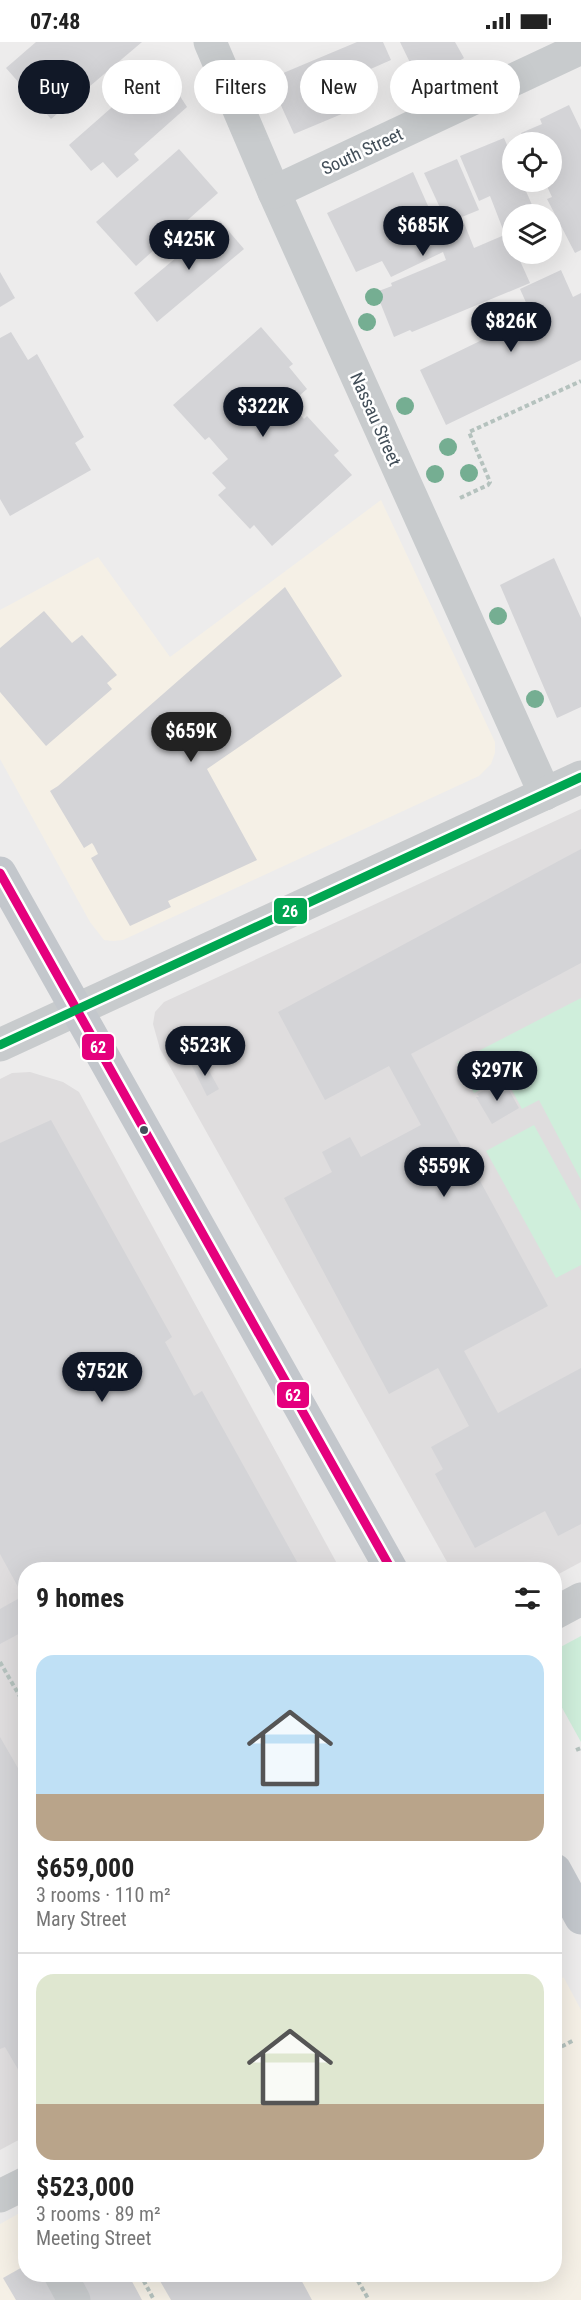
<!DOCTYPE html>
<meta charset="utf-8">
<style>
:root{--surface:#fff;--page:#f2f2f2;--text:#222;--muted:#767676;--line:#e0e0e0;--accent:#111827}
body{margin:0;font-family:"Roboto Condensed",sans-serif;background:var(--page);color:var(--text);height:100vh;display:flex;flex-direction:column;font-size:22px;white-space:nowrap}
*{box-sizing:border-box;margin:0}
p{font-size:20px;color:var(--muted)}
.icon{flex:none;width:33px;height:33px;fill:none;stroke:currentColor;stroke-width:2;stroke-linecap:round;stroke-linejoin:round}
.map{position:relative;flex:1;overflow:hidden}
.details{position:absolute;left:18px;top:1520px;width:544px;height:720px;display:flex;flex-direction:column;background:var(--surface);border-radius:24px;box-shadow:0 6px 24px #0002}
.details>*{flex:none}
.top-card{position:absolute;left:18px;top:18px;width:546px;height:54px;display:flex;gap:12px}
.buttons{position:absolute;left:502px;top:90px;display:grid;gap:12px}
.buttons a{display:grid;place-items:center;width:60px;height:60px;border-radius:50%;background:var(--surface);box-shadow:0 6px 24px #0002;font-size:30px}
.price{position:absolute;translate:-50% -51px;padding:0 14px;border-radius:21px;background:var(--accent);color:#fff;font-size:20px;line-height:39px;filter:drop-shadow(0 2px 3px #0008)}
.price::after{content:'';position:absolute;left:50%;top:36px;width:18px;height:14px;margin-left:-9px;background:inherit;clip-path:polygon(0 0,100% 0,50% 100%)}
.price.on{background:#222;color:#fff}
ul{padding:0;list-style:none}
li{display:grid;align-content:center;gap:12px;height:318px;padding:0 18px}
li+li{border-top:2px solid var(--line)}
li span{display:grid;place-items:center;height:186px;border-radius:18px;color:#555}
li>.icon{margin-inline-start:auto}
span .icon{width:108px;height:108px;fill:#fffc;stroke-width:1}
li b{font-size:26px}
h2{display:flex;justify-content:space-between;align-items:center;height:72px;padding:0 18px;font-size:26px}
.pill{padding:0 21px;border-radius:27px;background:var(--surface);box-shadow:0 6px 24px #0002;font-size:21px;line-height:54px}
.pill.on{background:var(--accent);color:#fff}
.status{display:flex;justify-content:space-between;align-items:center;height:42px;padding:0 30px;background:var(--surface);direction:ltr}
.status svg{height:16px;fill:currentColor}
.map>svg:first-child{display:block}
</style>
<div class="status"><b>07:48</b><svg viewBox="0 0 49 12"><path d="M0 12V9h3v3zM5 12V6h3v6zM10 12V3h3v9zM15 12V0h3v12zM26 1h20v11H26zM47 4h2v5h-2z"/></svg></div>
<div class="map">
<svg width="581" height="2258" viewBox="0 0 581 2258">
<rect width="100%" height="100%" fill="#edecec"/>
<g fill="#f5f0e6">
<path d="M381 458 495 700V711L491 722 479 734 123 898 113 899 104 898 90 880 0 717V568L98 515 170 615Z"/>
<path d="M555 1934 564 1936 581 1968V2258H0V2182L25 2168 26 2232H555Z"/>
</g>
<g fill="#dfddde">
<path d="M581 767V1520L555 1534V1527H451L160 1007 153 982 155 970 164 960Z"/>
<path d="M30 1030 63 1040 79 1050 340 1527H26V2094L0 2108V1037L12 1031Z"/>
</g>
<g fill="#cfeedb">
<path d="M581 956V1138L539 1058 522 1067 505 1035 474 1051 457 1020Z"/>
<path d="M534 1083 581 1169V1223L556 1236 486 1109Z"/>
<path d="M581 1594V1700L555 1653V1608Z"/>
</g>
<g fill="#d4d4d7">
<path d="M36 0H142L51 77 6 26Z"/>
<path d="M357 0H383L391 18 357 33 368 61 294 92 269 37Z"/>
<path d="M400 0H455L464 16 431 36 429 33 419 39Z"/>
<path d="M160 23 187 65 134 112 139 118 117 136 103 120 91 129 69 103Z"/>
<path d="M569 63 581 88V208L575 211 547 157 552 155 545 140H552V100H526L521 91 542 82 540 77Z"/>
<path d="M504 96 513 117V140H522L536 172H513V186L504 190 490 154 479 159 460 114Z"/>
<path d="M179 107 218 151 136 224 96 180Z"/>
<path d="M457 117 479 168 447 181 424 131Z"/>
<path d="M413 130 440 191 464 181 474 206 509 191 513 201V212H517L530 241 412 290 410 288 394 295 376 250 392 244 391 241 446 218 443 210 391 235 382 219 356 230 327 171Z"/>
<path d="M220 179 244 207 157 280 134 251Z"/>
<path d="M561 228 573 255 581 251V318L446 383 420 328 532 274 520 247Z"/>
<path d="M0 230 15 256 0 265Z"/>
<path d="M261 285 293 322 289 325 307 347 290 362 304 377 307 374 339 409 334 413 352 433 272 504 254 483 250 487 218 453 226 446 212 431 228 417 209 395 205 398 173 363Z"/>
<path d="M11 290 28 318 37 312 84 395 75 401 91 428 10 474 0 457V296Z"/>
<path d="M554 516 581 576V665L557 676 500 543Z"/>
<path d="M285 545 342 634 207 727 257 818 168 859 171 865 130 884 91 816 98 812 94 804 92 801 84 806 50 749 58 744Z"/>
<path d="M44 569 72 601 82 593 117 633 107 641 112 647 46 704 0 650V606Z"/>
<path d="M581 807V921L411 1012 548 1264 464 1309 498 1371 581 1326V1482L558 1494 545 1469 475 1506 435 1432 443 1427 431 1405 469 1384 438 1326 389 1352 284 1156 332 1130 322 1110 350 1095 361 1115 421 1083 389 1024 325 1058 278 970Z"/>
<path d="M202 1016 219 1047 207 1054 191 1022Z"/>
<path d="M500 1040 505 1041 519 1066 492 1082 476 1055H479L477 1052Z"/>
<path d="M51 1078 172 1295 165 1300 194 1354 202 1349 301 1527H26V1588L0 1602V1567L23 1554 0 1512V1101Z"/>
<path d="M0 1695 26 1740V2041L5 2005 0 2007Z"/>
<path d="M26 2223V2232H128L142 2258H16L3 2236Z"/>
<path d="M156 2232H298L312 2258H171Z"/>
</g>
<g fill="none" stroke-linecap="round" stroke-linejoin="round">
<g stroke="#b5c2be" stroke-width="4" stroke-dasharray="4.5 3" stroke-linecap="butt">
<path d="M460 456 488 443 490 440 469 390 581 339"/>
<path d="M0 1620 26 1665"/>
<path d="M576 1708 581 1706"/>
<path d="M555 2008 574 1998"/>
<path d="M140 2232 154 2258"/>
<path d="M354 2232 369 2258"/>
</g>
<g stroke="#c8cbcd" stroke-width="33">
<path d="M210 0 274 150 545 752"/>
<path d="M274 150 581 6"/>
<path d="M0 1003 581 735"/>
<path d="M555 1571 581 1557"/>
<path d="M0 2154 26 2141"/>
<path d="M60 2232 74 2258"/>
</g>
<g stroke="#c3c7cc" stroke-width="33">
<path d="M0 831 391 1527"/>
<path d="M555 1828 581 1876"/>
</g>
<g stroke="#fff" stroke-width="14">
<path id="bus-1" d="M0 831 391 1527"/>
</g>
<g stroke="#fff" stroke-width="14">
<path id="bus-2" d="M0 1003 581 735"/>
</g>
<use href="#bus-1" stroke="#e5007d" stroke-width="9"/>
<use href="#bus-2" stroke="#00a651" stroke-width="9"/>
</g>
<g fill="#75ae92">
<circle cx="446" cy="39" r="9"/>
<circle cx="267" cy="54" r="9"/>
<circle cx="374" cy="255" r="9"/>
<circle cx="367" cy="280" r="9"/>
<circle cx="405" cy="364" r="9"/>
<circle cx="448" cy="405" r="9"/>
<circle cx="469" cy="431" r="9"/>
<circle cx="435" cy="432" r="9"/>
<circle cx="498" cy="574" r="9"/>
<circle cx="535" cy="657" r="9"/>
</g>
<circle fill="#434f59" stroke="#fff" stroke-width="2" cx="144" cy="1088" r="5"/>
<g text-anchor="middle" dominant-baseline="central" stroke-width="5" stroke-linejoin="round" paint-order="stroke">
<g font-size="18" fill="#434f59" stroke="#fff">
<text transform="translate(362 109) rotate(-25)">South Street</text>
<text transform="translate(376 377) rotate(66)">Nassau Street</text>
</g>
</g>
<g stroke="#fff" stroke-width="2">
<rect x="273" y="855" width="35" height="28" rx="6" fill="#00a651"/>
<rect x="81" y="991" width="34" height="28" rx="6" fill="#e5007d"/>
<rect x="276" y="1339" width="34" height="28" rx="6" fill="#e5007d"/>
</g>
<g font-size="16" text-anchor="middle" font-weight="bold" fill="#fff">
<text x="290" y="875">26</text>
<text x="98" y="1011">62</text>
<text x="293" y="1359">62</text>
</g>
</svg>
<div class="buttons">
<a><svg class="icon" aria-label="locate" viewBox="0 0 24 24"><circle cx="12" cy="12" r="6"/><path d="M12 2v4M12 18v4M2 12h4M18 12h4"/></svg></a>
<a><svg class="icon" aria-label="layers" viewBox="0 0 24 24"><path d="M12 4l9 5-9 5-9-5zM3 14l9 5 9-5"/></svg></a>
</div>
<b class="price" style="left:423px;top:215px">$685K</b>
<b class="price" style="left:189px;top:229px">$425K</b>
<b class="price" style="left:511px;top:311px">$826K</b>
<b class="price" style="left:263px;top:396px">$322K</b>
<b class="price on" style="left:191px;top:721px">$659K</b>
<b class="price" style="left:205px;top:1035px">$523K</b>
<b class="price" style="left:497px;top:1060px">$297K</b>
<b class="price" style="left:444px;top:1156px">$559K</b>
<b class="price" style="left:102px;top:1361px">$752K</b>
<div class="top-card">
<a class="pill on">Buy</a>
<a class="pill">Rent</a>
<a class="pill">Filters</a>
<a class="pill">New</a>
<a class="pill">Apartment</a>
</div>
<section class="details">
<h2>9 homes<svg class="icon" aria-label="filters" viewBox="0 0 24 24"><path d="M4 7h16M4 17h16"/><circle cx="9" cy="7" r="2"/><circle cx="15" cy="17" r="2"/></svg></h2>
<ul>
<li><span style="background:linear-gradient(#bfe0f5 75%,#b9a48a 0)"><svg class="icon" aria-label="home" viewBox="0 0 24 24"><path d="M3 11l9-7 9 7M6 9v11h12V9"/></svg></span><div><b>$659,000</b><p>3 rooms · 110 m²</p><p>Mary Street</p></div></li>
<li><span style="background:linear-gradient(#dfe7d0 70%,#b9a48a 0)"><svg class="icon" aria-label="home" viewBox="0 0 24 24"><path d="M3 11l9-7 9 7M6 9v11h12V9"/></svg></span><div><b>$523,000</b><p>3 rooms · 89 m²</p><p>Meeting Street</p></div></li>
</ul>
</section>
</div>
